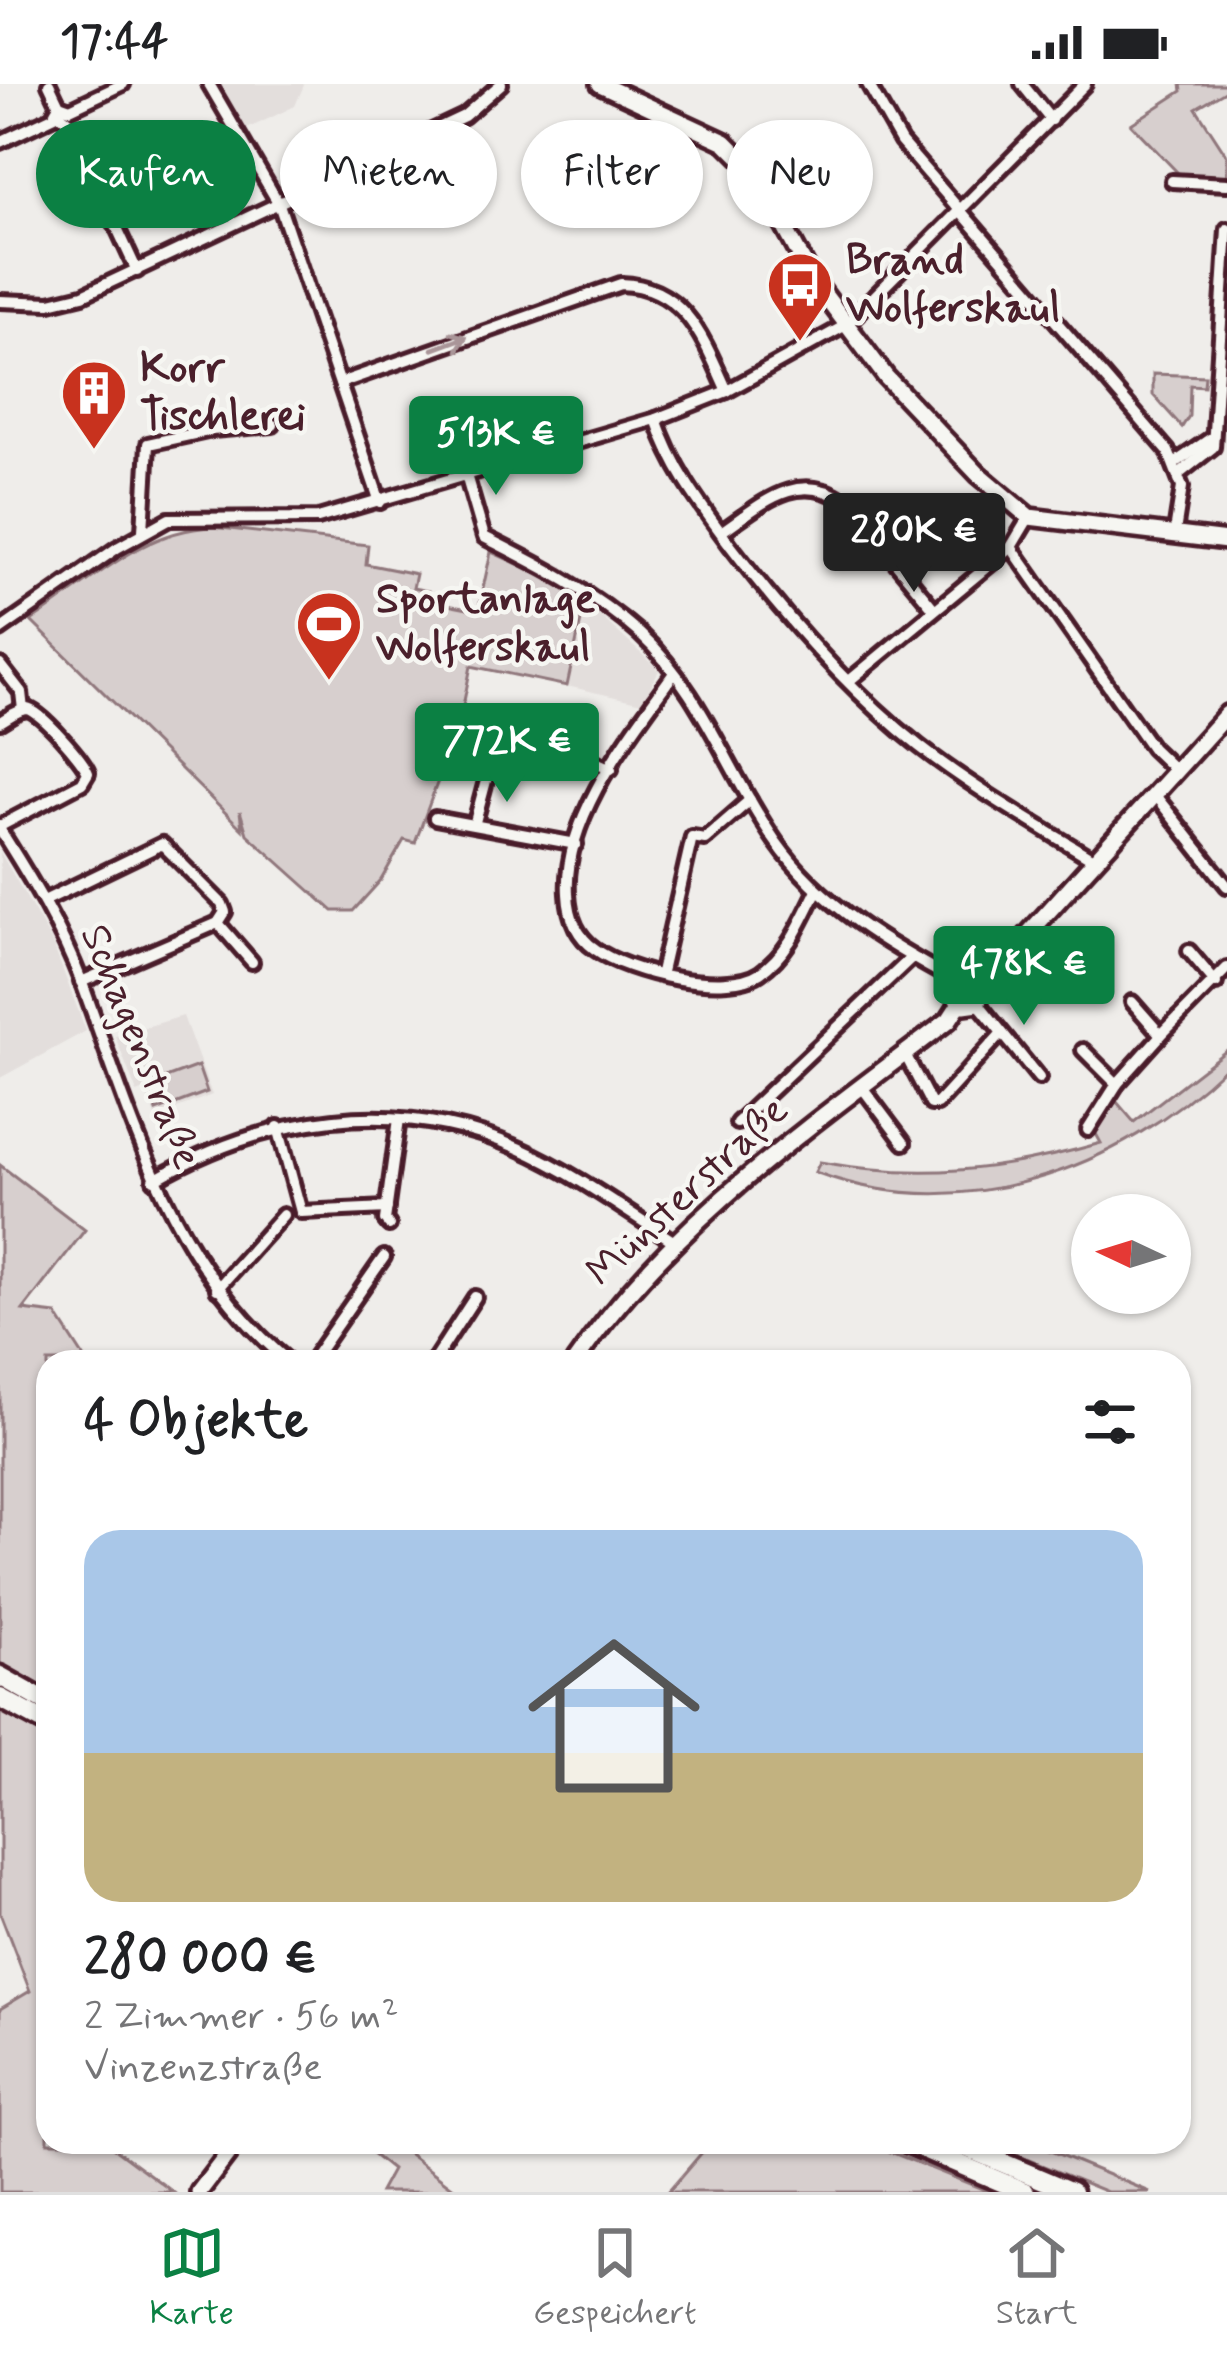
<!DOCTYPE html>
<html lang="de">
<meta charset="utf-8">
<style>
:root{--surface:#fff;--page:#f2f2f2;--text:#202124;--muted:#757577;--line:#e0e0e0;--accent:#0b8043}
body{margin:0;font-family:Mynerve,sans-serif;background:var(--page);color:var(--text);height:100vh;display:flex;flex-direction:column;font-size:45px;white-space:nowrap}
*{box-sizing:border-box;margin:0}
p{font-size:39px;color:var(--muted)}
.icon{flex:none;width:66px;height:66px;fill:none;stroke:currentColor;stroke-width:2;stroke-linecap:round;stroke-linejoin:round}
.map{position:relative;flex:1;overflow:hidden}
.side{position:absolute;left:36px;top:1266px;width:1155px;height:804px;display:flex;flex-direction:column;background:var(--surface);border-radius:36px;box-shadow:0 3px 9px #0004}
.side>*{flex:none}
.hud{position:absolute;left:36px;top:36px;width:1155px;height:108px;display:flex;gap:24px}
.needle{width:78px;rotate:274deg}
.fabs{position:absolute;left:1071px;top:1110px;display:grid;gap:24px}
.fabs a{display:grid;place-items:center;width:120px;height:120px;border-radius:50%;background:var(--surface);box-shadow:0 3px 9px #0004;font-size:60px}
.price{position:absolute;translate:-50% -102px;padding:0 27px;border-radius:12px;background:var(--accent);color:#fff;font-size:39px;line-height:78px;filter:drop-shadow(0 3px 6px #0008)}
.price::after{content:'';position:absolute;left:50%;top:72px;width:36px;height:27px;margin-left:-18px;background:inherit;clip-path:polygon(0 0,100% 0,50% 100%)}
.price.selected{background:#222;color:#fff}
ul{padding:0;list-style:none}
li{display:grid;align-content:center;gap:24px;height:636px;padding:0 48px}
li+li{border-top:3px solid var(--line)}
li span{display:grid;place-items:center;height:372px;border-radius:36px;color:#555}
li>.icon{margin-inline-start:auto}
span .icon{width:216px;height:216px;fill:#fffc;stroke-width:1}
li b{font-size:51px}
h2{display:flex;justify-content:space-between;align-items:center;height:144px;padding:0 48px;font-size:51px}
.pill{padding:0 42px;border-radius:54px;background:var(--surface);box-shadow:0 3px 9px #0004;font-size:42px;line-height:108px}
.pill.selected{background:var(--accent);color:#fff}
.status{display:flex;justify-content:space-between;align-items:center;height:84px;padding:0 60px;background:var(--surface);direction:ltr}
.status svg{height:33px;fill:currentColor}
.menu{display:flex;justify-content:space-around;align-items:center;height:168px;border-top:3px solid var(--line);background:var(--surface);font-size:33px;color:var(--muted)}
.menu a{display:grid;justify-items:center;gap:6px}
.menu .selected{color:var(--accent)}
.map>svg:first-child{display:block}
</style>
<div class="status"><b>17:44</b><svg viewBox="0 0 49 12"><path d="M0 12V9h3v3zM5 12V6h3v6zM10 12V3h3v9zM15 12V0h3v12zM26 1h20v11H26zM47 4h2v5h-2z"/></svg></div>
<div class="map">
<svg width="1227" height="2108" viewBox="0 0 1227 2108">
<rect width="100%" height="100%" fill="#efedea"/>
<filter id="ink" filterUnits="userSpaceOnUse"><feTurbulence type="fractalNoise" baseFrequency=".00833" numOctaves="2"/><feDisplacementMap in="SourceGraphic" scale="24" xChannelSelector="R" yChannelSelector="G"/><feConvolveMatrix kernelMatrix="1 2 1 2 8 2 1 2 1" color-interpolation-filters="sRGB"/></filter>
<g filter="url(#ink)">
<g fill="#e3dedc">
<path d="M218 0H303L304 1 295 22 247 45Z"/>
<path d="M585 518 659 586 642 619 567 602Z"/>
<path d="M0 768 52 858 86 947 0 994Z"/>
<path d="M183 932 212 1011 155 1032 145 1006 137 1009 115 952Z"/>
</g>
<g fill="#d7cfce" stroke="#90777c" stroke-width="3">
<path d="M1181 0H1227V6L1196 24 1227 72V93L1179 90 1131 40 1182 7Z"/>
<path d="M1153 290 1205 292 1204 302 1190 301 1189 332 1182 343 1153 311Z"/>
<path d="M212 443 368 461 366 480 416 490 413 504 428 507 427 517 478 527 491 468 562 500 585 518 567 602 471 582 460 637 415 759 404 756 381 796 353 827H333L247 750 240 727 242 745 31 537C89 500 141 446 212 443Z"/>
<path d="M1227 966V982C1118 1087 962 1143 815 1088L820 1078C921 1096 1003 1087 1101 1059L1095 1048 1116 1017 1134 1038Z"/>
<path d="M198 982 207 1008 156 1027 147 1001Z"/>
<path d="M0 1081 85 1146 23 1226 56 1230 87 1278H48V1607L0 1579Z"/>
<path d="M0 1620 48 1649V2058H106L173 2108H0V1925L30 1907 0 1829Z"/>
<path d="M357 2058H393L459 2108H380L392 2086Z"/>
<path d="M711 2058H866L990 2108H668Z"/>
<path d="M985 2058H1029L1150 2108H1107Z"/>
</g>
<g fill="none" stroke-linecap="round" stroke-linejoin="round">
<g stroke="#4a1f2b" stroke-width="20">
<g id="street">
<path d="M49 0 59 21"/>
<path d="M123 0 70 25 59 21 55 28 67 36 137 187"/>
<path d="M209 0 279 120 380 418"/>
<path d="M868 0 901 58 1168 367 1182 403 1175 448"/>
<path d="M1022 0 1051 36"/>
<path d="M0 58 55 32"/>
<path d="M1172 97 1227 100"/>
<path d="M0 217 50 219 83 211 464 32 501 0"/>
<path d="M340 299 621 200C685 202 704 256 727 307"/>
<path d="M656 335C673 385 699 419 730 461 785 533 847 605 919 662 974 705 1036 740 1096 777"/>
<path d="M1175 379 1213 353"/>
<path d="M1180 389 1213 363 1227 145"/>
<path d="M466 391 484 453C540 481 593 508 640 550 702 607 729 691 776 758 820 821 890 862 957 898"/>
<path d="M143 447 148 360 212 346 273 341"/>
<path d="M721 448C762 420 797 385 845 417L934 525"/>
<path d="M1011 463 1152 664 1175 686"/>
<path d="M0 546 117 464 169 435 318 434 656 335 727 307 846 241 1085 0"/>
<path d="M0 581 21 608 23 626"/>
<path d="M674 589C632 648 563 733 568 810 569 832 576 852 595 865 627 889 726 912 760 889 789 869 802 836 817 806"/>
<path d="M849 597 1011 463 1029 433"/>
<path d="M0 638C7 634 19 625 27 625 40 626 84 677 88 689L82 699 0 742"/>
<path d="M449 639 550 657 611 685"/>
<path d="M1154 710 1227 802"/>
<path d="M435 734 576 760"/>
<path d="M475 738 499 648"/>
<path d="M0 746C31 795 61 844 82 899 133 1037 170 1180 289 1278"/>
<path d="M44 817 162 760 222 820 225 828 218 839 81 898"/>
<path d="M218 839 252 878"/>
<path d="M1189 867 1216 899"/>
<path d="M661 888 692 753 705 755 750 716"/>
<path d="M1132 918 1161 951 1227 884"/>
<path d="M978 919 1039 994"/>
<path d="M1083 966 1117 1000 1161 951"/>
<path d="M905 970 931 1020H937L999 952"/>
<path d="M862 1003 904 1059"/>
<path d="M737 1039 912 873"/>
<path d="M278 1043 301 1128 387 1124"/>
<path d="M1088 1046 1117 1000"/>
<path d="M154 1096C265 1032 397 1011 518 1064 573 1088 625 1126 676 1159"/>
<path d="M389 1141 385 1136 399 1035"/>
<path d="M217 1205 283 1131"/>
<path d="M311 1278 384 1173"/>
<path d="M433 1278 475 1213"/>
</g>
</g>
<g stroke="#4a1f2b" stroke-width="24">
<g id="secondary">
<path d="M600 0 725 58 755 88 812 194 886 293 978 390 1029 433 1227 457"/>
<path d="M982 901 962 894 955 902 956 914 964 921 978 919 982 901 1227 630"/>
<path d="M575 1278C672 1136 815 1039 949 936L960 919"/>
<path d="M199 2108 237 2058"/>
</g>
</g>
<g stroke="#4a1f2b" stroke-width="27">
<g id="highway">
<path d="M0 1592 48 1619"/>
<path d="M0 1614 48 1640"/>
<path d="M907 2058 1025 2108"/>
<path d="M953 2058 1072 2108"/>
</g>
</g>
<use href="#street" stroke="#f6f6f2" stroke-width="10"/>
<use href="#secondary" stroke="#f6f6f2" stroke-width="15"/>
<use href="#highway" stroke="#f6f6f2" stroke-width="18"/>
</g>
<defs><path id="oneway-shaft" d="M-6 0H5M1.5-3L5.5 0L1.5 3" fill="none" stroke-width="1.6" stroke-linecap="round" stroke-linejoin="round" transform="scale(3)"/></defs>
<use stroke="#a99598" href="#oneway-shaft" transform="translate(450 259) rotate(-20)"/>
</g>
<defs>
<g id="bus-pin" transform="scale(3.45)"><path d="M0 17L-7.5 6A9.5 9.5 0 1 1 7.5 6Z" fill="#c8321e" stroke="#f6f6f2"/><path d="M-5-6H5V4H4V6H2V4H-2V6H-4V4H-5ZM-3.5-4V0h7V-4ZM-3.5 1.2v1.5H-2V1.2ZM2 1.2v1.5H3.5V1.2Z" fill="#fff"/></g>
<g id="building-pin" transform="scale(3.45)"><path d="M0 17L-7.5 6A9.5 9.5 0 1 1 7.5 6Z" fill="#c8321e" stroke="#f6f6f2"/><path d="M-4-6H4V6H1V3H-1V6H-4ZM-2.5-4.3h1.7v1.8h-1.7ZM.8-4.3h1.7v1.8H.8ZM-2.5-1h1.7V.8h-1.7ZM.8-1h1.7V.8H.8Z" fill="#fff"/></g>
<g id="stadium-pin" transform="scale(3.45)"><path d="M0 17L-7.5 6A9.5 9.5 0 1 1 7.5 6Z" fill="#c8321e" stroke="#f6f6f2"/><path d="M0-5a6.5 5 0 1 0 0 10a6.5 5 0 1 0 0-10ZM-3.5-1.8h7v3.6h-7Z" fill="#fff"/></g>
</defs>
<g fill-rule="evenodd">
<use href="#bus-pin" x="800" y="201"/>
<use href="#building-pin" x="94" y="309"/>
<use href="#stadium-pin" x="329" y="540"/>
</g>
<g text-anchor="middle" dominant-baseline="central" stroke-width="9" stroke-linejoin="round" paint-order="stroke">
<g font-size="42" font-weight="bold" fill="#4a1f2b" stroke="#f6f6f2" text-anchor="start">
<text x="846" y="177">Brand<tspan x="846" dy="48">Wolferskaul</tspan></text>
<text x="140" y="285">Korr<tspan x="140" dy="48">Tischlerei</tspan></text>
<text x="376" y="516">Sportanlage<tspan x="376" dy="48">Wolferskaul</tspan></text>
</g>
<g font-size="42" fill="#4a1f2b" stroke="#f6f6f2">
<text transform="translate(140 963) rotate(68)">Schagenstraße</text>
<text transform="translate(688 1108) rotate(-43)">Münsterstraße</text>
</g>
</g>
</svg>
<div class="fabs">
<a><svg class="needle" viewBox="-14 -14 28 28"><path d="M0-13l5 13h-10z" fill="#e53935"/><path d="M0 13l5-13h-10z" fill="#757577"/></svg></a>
</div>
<b class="price" style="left:496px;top:414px">513K €</b>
<b class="price selected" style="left:914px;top:511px">280K €</b>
<b class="price" style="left:507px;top:721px">772K €</b>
<b class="price" style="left:1024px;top:944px">478K €</b>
<div class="hud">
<a class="pill selected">Kaufen</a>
<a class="pill">Mieten</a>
<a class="pill">Filter</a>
<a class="pill">Neu</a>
</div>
<section class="side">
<h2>4 Objekte<svg class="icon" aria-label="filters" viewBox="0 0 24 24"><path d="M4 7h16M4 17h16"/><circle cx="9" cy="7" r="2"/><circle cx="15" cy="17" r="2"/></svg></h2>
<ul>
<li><span style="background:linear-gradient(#a9c7e8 60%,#c2b280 0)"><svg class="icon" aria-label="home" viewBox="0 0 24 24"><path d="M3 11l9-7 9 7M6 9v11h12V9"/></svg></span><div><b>280 000 €</b><p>2 Zimmer · 56 m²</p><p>Vinzenzstraße</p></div></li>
</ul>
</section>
</div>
<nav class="menu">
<a class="selected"><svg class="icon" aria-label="map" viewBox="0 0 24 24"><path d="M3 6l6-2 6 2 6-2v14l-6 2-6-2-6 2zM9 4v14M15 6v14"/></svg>Karte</a>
<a><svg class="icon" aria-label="saved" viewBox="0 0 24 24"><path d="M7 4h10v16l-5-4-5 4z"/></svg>Gespeichert</a>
<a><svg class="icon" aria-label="home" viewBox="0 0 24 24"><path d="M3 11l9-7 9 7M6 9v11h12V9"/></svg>Start</a>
</nav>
